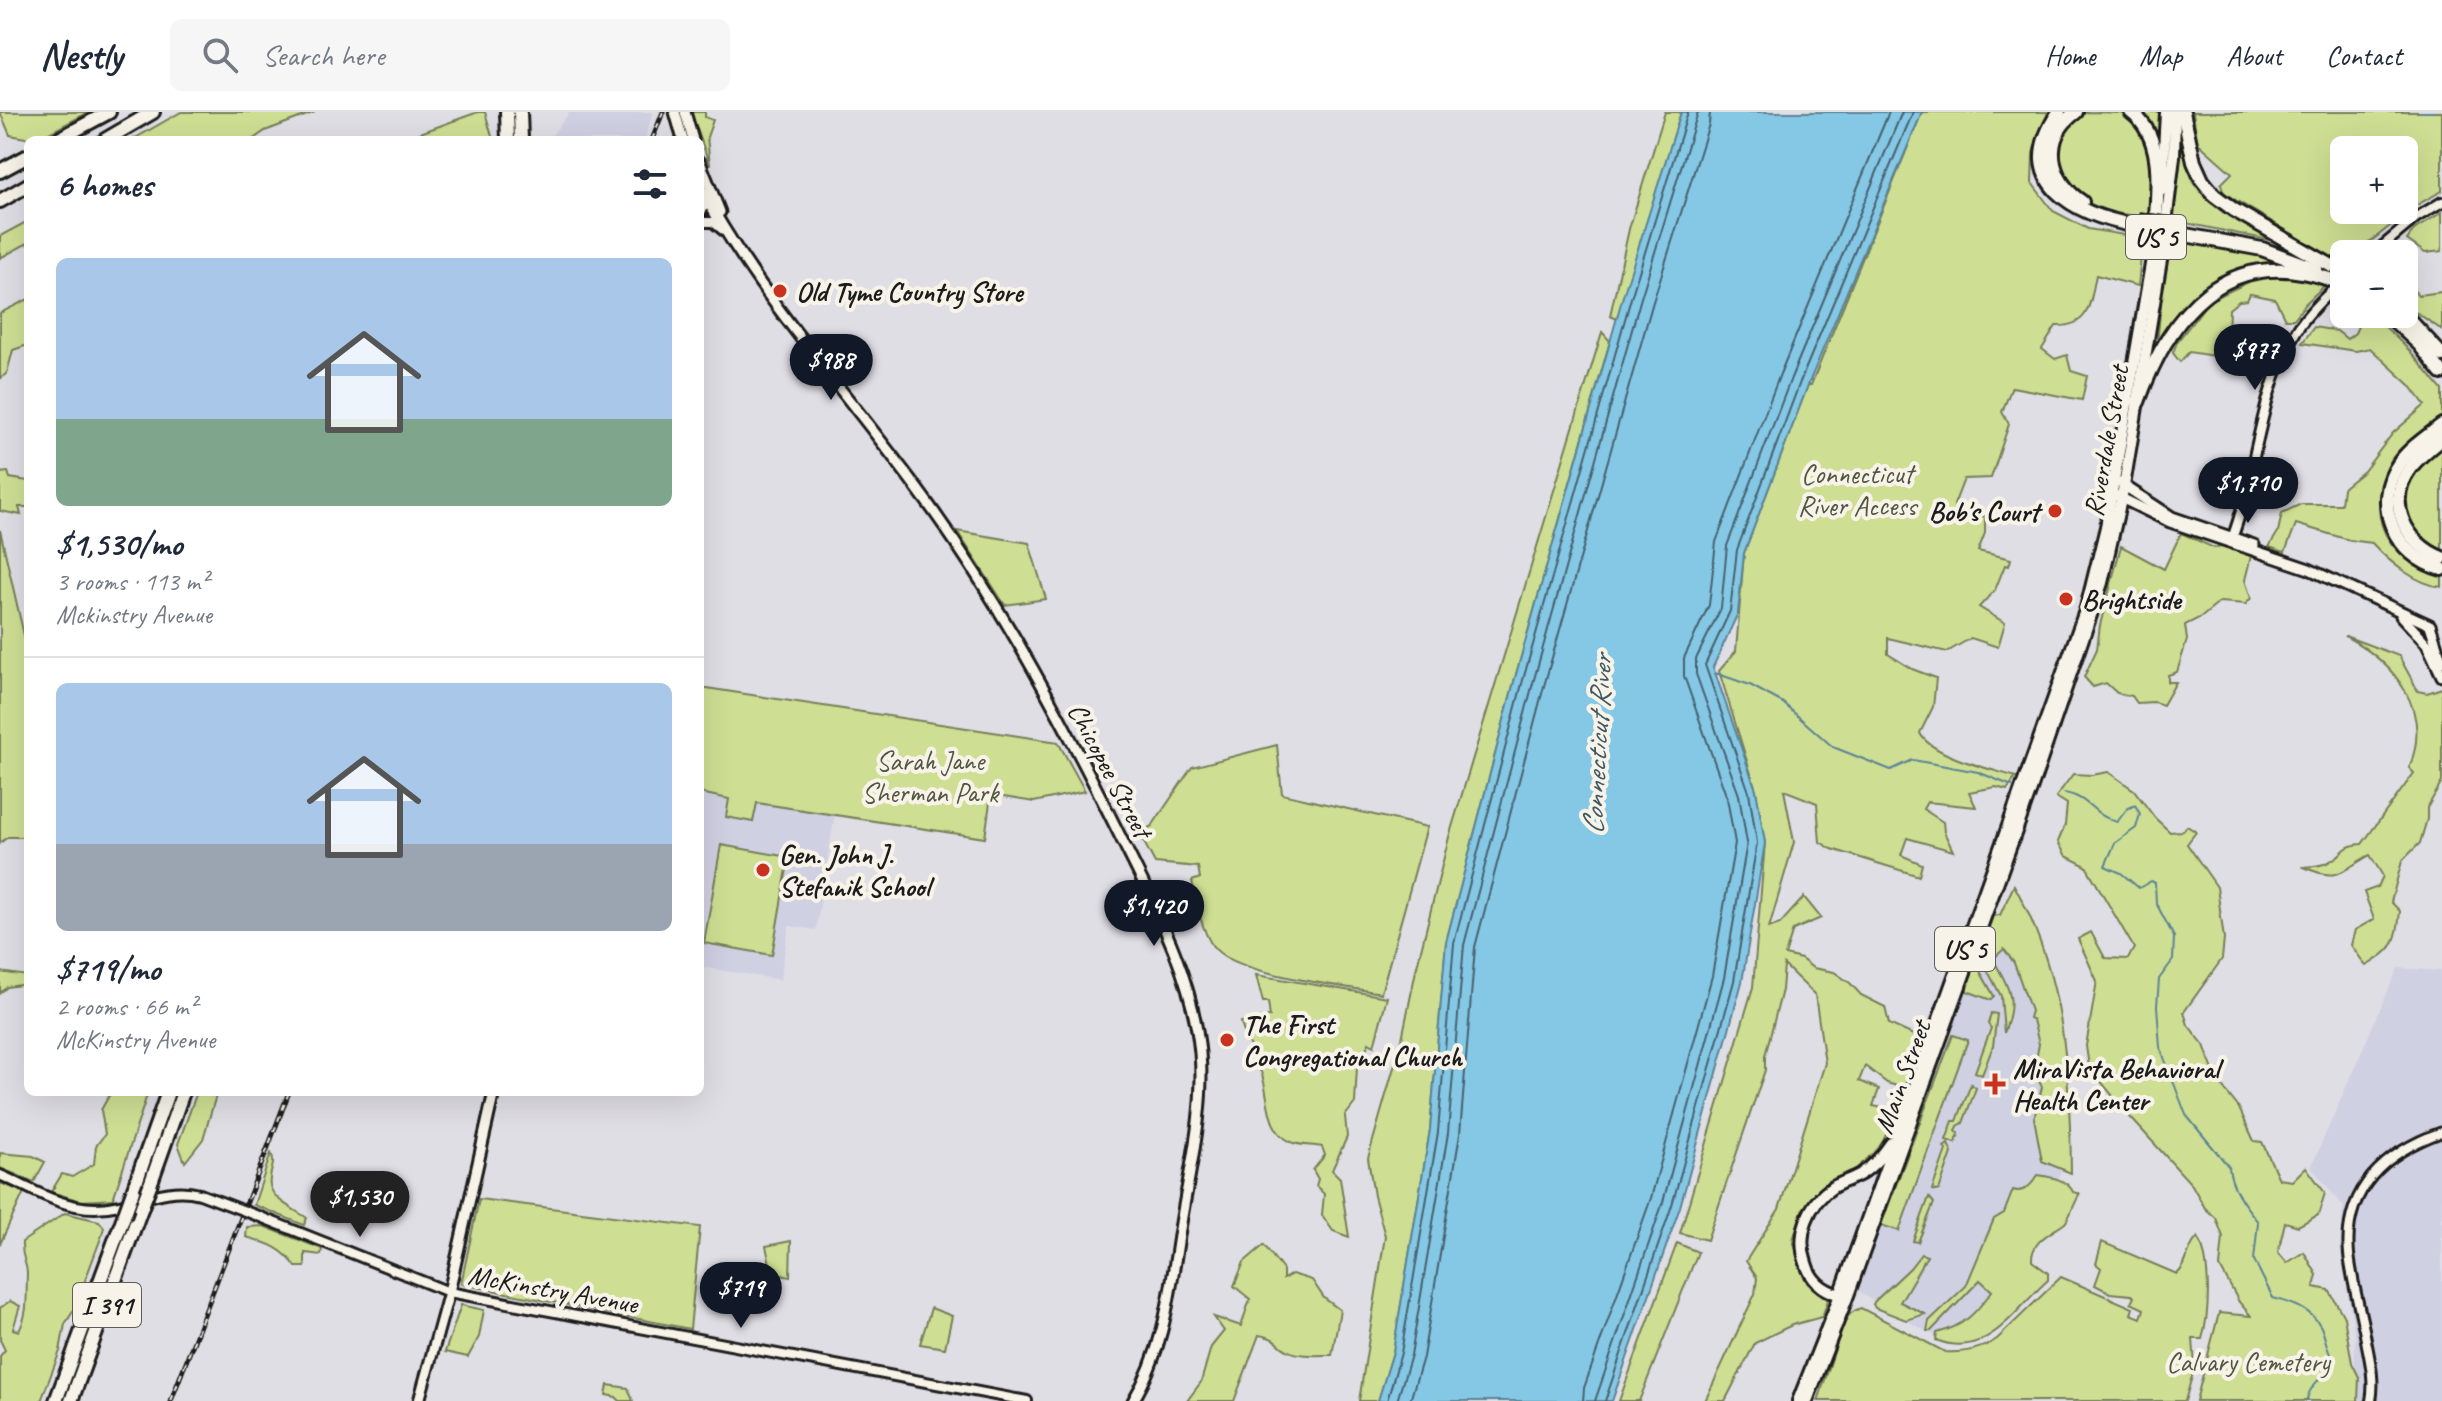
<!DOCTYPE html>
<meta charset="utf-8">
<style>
:root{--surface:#fff;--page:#f6f6f7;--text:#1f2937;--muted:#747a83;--line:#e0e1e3;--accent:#111827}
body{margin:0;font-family:Caveat,sans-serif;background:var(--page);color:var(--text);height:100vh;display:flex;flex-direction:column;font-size:30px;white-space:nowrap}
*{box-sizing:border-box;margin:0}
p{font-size:26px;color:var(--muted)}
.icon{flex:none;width:44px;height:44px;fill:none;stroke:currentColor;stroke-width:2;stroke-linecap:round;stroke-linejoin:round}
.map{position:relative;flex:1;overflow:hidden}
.drawer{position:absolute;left:24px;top:24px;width:680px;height:960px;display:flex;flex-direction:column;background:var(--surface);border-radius:12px;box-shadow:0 8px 32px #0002}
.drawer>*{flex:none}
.controls{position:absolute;left:2330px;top:24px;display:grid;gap:16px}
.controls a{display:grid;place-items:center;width:88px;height:88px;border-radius:12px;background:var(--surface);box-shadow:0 8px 32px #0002;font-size:40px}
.price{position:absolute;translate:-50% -68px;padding:0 18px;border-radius:28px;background:var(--accent);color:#fff;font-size:26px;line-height:52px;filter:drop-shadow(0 2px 4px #0008)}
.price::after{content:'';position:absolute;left:50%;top:48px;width:24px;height:18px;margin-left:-12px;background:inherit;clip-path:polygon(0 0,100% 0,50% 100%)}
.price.current{background:#222;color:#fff}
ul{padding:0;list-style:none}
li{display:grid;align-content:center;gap:16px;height:424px;padding:0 32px}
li+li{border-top:2px solid var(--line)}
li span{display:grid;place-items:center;height:248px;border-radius:12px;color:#555}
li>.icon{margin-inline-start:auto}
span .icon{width:144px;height:144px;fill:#fffc;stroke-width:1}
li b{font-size:34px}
h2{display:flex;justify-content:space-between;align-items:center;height:96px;padding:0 32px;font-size:34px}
header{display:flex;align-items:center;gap:48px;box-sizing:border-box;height:112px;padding:0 40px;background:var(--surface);border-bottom:2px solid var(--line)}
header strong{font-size:38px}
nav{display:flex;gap:44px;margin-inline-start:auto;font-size:28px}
.search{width:560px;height:72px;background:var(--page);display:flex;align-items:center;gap:20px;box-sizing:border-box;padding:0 28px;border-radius:12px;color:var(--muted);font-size:30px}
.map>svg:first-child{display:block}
</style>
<header>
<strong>Nestly</strong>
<div class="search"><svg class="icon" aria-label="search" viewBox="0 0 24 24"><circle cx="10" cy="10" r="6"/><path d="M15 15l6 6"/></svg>Search here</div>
<nav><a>Home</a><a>Map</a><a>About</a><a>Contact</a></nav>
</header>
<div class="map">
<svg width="2442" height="1289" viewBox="0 0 2442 1289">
<rect width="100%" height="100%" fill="#e0dee5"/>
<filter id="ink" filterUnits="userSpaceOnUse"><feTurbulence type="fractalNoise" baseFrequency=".0125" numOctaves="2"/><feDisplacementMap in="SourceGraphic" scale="16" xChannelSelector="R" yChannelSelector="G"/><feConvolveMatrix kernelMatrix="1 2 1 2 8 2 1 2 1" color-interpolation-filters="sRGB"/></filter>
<g filter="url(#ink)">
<g fill="#d0d0e3">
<path d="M567 0H653L645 28H548L569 1Z"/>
<path d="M700 681 835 702 816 818 789 814 780 868 700 855Z"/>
<path d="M1994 799 2030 852 2068 1027 2059 1066 2005 1193 1941 1227 1881 1195 1857 1178Z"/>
<path d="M2398 856 2442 859V1289H2354L2355 1224 2340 1136 2343 1094 2311 1055Z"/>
</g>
<g fill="#cedf93" stroke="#757e58" stroke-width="2" fill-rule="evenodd">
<path d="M0 0H89L36 28 10 23Z"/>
<path d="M181 0H315L265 19 252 28H132Z"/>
<path d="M478 0H485L493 28H401Z"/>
<path d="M691 0H705V5L713 8 707 25 710 53Z"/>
<path d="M1665 0H1681L1617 207 1610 204 1629 117Z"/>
<path d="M1922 0H2048L2033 41 2032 71 2053 99 2088 117 2143 126 2138 174 2096 163C2090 190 2091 215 2056 214L2042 237 2055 247 2067 243 2071 259 2087 264 2082 288 2012 275 2002 300 2009 312 1991 366 1964 367 1954 393 1958 399 1972 403V406L1985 404V421L1978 439 2011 447 2009 454 2005 453 1995 478 1979 495 2005 511 1998 535 1971 526 1947 540 1888 526V542L1912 557 1936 566 1933 595 1920 621C1931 644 1991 657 2016 665L2007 678 1996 675 1969 680 1976 695 1927 690 1923 697 1943 710 1944 720 1953 739 1907 726 1901 743 1922 752 1919 764 1832 737 1820 730 1817 691 1784 678 1794 730 1769 816 1780 812 1804 785 1821 806 1793 818 1785 843 1801 847 1813 856 1834 860 1850 871 1861 883 1885 895 1889 912 1920 926 1904 976 1887 971 1865 954 1859 969 1879 977 1873 994 1898 999 1880 1035 1855 1058 1824 1073 1802 1098 1793 1128 1807 1171 1828 1188 1822 1205 1792 1213 1755 1231 1725 1289H1705L1755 1182 1757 1166 1746 1149 1779 1097 1825 951 1815 883 1784 853 1782 878 1765 944V958L1707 1128 1680 1121 1753 875 1765 731 1756 678 1719 559 1736 539 1744 441 1808 273H1811Z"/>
<path d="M2086 0C2098 0 2113 0 2124 2 2161 16 2152 74 2148 104 2127 104 2099 100 2082 86 2053 62 2044 15 2086 0Z"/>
<path d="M2137 0H2160L2159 53Z"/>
<path d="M2193 0H2442V79L2415 94 2355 142H2344L2343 152 2224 81 2221 72 2232 61 2197 30ZM2344 38H2404V98H2344Z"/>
<path d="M2181 4 2193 60 2274 129 2171 108 2179 58Z"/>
<path d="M2442 100V139L2425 141 2407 128 2414 118Z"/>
<path d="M28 109V131L0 146V124Z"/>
<path d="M2170 126C2214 132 2256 139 2298 154L2253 156 2186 196 2157 233 2163 169Z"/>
<path d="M2261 164 2296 165 2326 172 2305 192 2294 207H2285L2275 187 2250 182 2247 188 2239 189 2229 197 2228 225 2220 245 2189 240 2180 250 2173 241 2177 230 2209 189Z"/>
<path d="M2404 167 2418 183 2442 180V218L2404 192Z"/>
<path d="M28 187V233L13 238 7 261 0 267V201Z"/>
<path d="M2349 202H2372L2410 239 2442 278V304C2427 316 2407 328 2394 344 2388 351 2385 363 2383 372 2368 420 2399 450 2442 464V475C2417 473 2388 449 2372 431L2349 428 2296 412 2285 440 2269 435 2278 420 2282 401 2301 392H2341L2343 376 2364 359 2393 321 2425 293 2410 273 2370 236 2356 239 2302 231 2314 215 2337 219 2347 227 2355 221 2359 212Z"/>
<path d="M1602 220 1610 229 1515 566 1446 830 1430 1018 1393 1240 1378 1289H1359L1385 1124 1374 1084 1368 1046 1402 927 1416 858 1449 725Z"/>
<path d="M2442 332V442L2414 423 2403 391 2405 375 2415 357Z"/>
<path d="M8 360 10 366 28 369V395H19L21 403 0 399V361Z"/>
<path d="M0 418 28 541V725H8L0 731Z"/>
<path d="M957 419 1029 431 1046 487 1005 493Z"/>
<path d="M2181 421 2214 436 2221 434 2251 444 2245 468 2251 486 2246 492 2220 490 2203 504 2185 513 2187 528 2177 560 2168 563V570H2176L2163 593 2154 590 2137 591 2132 584 2117 581 2106 571 2093 575 2084 565 2097 537 2100 513 2121 434 2164 457Z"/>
<path d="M2345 524 2399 544 2418 579 2427 581 2442 576V670L2427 696V707L2420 731 2402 749 2391 790 2400 799C2397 831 2394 838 2366 854L2351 833 2355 818 2374 807 2364 780 2378 775 2383 764 2370 743C2340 759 2339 771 2304 755 2313 754 2324 754 2332 748 2347 739 2341 734 2362 732L2414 661 2409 656C2433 598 2395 551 2345 524Z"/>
<path d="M700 575 1058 630 1085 679 1034 690 991 683 985 726 757 691 753 710 726 705 729 687 700 681Z"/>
<path d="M1277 633 1282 682 1427 715 1381 881C1345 874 1231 863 1212 833 1200 814 1197 791 1192 769L1200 766 1198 755 1155 751 1139 721 1152 714 1192 655Z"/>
<path d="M2108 660 2134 678 2155 706 2170 720 2182 719 2187 714 2196 720 2187 732 2217 775 2224 827 2222 847 2184 900 2188 913 2204 933 2216 967 2239 996 2254 1029 2262 1030 2279 1067 2292 1069 2306 1055 2325 1081 2318 1103 2298 1114 2285 1110 2278 1140 2287 1151 2304 1140 2317 1163 2314 1175 2329 1178 2344 1205 2352 1251 2359 1265 2358 1289H2196L2219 1201 2251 1204 2239 1190 2220 1155 2223 1125 2216 1106 2205 1096 2192 1073 2131 1006 2089 955 2086 934 2097 869 2078 827 2091 820 2105 846 2128 847 2134 836 2086 754 2066 744 2058 730 2065 713 2067 692 2056 685 2073 662 2092 663Z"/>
<path d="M721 733 789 745 772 843 704 831Z"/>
<path d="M2014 773C2065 863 2070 960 2071 1061L2042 1049 2034 1006 2042 975 2034 959 2039 932 2033 908 2029 906 2031 899 2014 851 2004 837 1993 847C2010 878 2017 887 2004 921L2001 884 1981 846 1980 841 1993 804 2000 803Z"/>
<path d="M1976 852 1994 884 1991 888 1967 879V873Z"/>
<path d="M0 860 28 864V872L7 875 0 881Z"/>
<path d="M1256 863 1387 885 1374 934 1369 931 1357 955 1355 991 1345 1004 1347 1025 1332 1058 1340 1066 1349 1125 1333 1119 1322 1103 1324 1082 1316 1074 1318 1067 1313 1058 1325 1043 1322 1035C1313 1033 1299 1034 1291 1030 1265 1018 1270 986 1262 963 1257 948 1243 923 1241 910L1270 905 1268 890H1263Z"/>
<path d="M1991 901 1997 902 1993 934 1982 963 1975 960 1991 916 1988 912Z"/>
<path d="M1953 923 1968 928 1899 1119 1881 1113Z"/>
<path d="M1971 972 1976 976 1963 1011 1958 1014 1956 1019 1959 1022 1955 1031 1946 1028 1953 1009H1957Z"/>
<path d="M111 980H148L113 1087 81 1089 51 1080 62 1062 72 1065 94 1052 96 1034 105 1022 101 998Z"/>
<path d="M197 980H217L203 1027 185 1050 178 1032Z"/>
<path d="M1948 1032 1952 1041 1939 1078 1936 1079 1932 1078 1946 1038 1944 1035Z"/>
<path d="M0 1041 33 1044 45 1050 34 1070 0 1056Z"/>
<path d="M271 1041C276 1051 271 1056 270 1066 266 1086 293 1096 307 1106L304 1113 254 1093Z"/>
<path d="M2038 1063C2051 1065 2067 1067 2073 1080L2080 1082C2075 1089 2069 1107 2065 1111 2052 1121 2031 1128 2032 1149L2048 1161V1168C2015 1197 1987 1249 1936 1228L1937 1221C1964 1214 1975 1202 1992 1179L1980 1168 1931 1219H1927L1929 1209 1966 1174 1994 1107 2004 1101 2013 1078C2024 1082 2032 1072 2038 1063Z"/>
<path d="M0 1071 24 1080 0 1132Z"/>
<path d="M1929 1085 1934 1091 1918 1130 1913 1129Z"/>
<path d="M479 1087 700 1115 690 1217 461 1172Z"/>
<path d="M65 1101 99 1109 104 1115 102 1123 74 1198 65 1212 60 1239 41 1289H0V1244L5 1238 0 1228V1196L10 1189 20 1194 13 1217 19 1219C29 1200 26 1183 27 1162 27 1151 21 1146 22 1130Z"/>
<path d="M263 1114 322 1137 321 1143 305 1141V1155H296C283 1136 268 1131 246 1125L247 1115Z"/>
<path d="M2198 1125C2211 1149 2210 1201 2202 1227H2193L2195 1254 2185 1289H1818L1844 1210C1849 1202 1852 1199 1861 1196L1945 1240C1963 1241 1982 1237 1997 1227L2061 1165 2133 1196 2131 1202 2141 1206 2144 1197 2131 1191 2134 1185 2131 1183 2110 1181 2095 1173 2101 1156 2096 1152 2102 1130 2177 1162C2189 1152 2186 1136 2198 1125Z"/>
<path d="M791 1129 790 1165 772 1161 766 1134Z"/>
<path d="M1677 1131 1698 1140 1639 1289H1619Z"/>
<path d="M1264 1133 1283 1158V1167L1292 1162 1312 1168 1324 1186 1340 1198 1332 1243C1319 1243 1299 1245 1287 1238 1274 1231 1280 1227 1259 1223L1234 1289H1187L1201 1270 1211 1235 1224 1219 1214 1205 1241 1214 1250 1187 1234 1174 1244 1150Z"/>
<path d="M1921 1142 1927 1144 1900 1190 1925 1202 1906 1208 1875 1196 1873 1192 1875 1189 1910 1156Z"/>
<path d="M461 1193 484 1198 479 1225 468 1245 445 1240Z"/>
<path d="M931 1196 952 1204 945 1236 920 1232Z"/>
<path d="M608 1273 628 1276 633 1289H620L616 1285 606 1283Z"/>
</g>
<path fill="#85c8e6" stroke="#5b8395" stroke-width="2" d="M1681 0H1922L1808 273 1744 441 1738 501 1713 555 1756 678 1765 731 1742 870 1680 1095 1612 1289H1378L1393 1240 1430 1018 1446 830 1515 566 1623 184Z"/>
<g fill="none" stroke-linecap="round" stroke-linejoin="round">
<g stroke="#46616d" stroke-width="2">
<path d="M1387 1289 1401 1241 1438 1020 1454 831 1523 568 1631 186 1688 0"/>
<path d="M1397 1289 1411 1243 1448 1021 1464 833 1533 571 1640 189 1698 0"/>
<path d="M1410 1289 1423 1245 1460 1022 1475 835 1544 574 1652 193 1709 12 1710 0"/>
<path d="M1583 1289 1584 1276 1651 1086 1712 864 1735 731 1727 686 1684 564V546L1709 493 1716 430 1780 262 1889 0"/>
<path d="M1595 1289 1663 1090 1724 866 1747 731 1739 683 1696 562V547L1721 496 1727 434 1791 266 1902 0"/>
<path d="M1605 1289 1672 1093 1734 869 1757 731 1749 680 1705 553 1730 499 1737 438 1800 270 1913 0"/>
</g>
<g stroke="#5b8395" stroke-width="2">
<path d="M2420 0H2433"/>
<path d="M1715 561 1750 573 1783 591 1833 635 1891 658 1913 648 1978 660 2012 674"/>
<path d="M2064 681C2090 685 2093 704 2117 710L2127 697 2135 693 2140 702 2136 716 2115 731 2105 754 2121 761 2139 776 2151 769 2155 771 2156 791 2174 825 2173 848 2159 867 2157 894 2160 935 2186 1003 2229 1055C2231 1077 2245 1093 2258 1110L2254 1148 2273 1186C2291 1191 2312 1197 2321 1215 2326 1227 2327 1239 2334 1251 2325 1264 2310 1272 2307 1287L2309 1289"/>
</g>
<g stroke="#1c1c1c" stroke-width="14">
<g id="tertiary">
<path d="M700 110H713L724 119"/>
<path d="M2373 142 2417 105 2442 90"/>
<path d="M2231 429C2257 363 2258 279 2297 218 2309 199 2327 183 2343 168"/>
<path d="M0 1063C31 1076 60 1096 95 1096 132 1096 162 1072 200 1082"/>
<path d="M258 1104 449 1180 1027 1289"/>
<path d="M2371 1289C2375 1268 2370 1249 2366 1228 2361 1199 2352 1171 2349 1142 2343 1077 2386 1040 2442 1020"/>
</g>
</g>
<g stroke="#1c1c1c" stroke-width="15">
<g id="secondary">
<path d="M675 0 683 28"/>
<path d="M685 0 693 28"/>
<path d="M700 50 720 100"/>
<path d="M700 75C763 192 855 289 932 397 1005 499 1065 612 1120 724 1154 793 1193 864 1200 941 1205 998 1190 1056 1181 1111 1171 1172 1166 1235 1133 1289"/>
<path d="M700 100 708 89"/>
<path d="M2120 371 2172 405 2254 433"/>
<path d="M2115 383 2170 410 2309 457 2430 513 2442 550"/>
<path d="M2401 504 2427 532 2442 564"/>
<path d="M419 1289 449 1180 494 980"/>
</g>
</g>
<g stroke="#1c1c1c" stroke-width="16">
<g id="primary">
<path d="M2162 78 2166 0"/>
<path d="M1840 1183C1823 1178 1811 1169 1806 1151 1796 1123 1808 1091 1833 1075 1842 1070 1852 1067 1861 1062 1873 1054 1883 1043 1891 1031"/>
<path d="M1798 1289 1840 1183 2086 496 2106 415 2155 129"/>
<path d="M1807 1289 1847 1186 2032 675 2102 471 2124 374 2163 136 2174 45 2175 0"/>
</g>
</g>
<g stroke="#1c1c1c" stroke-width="18">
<g id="motorway">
<path d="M507 0 508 28"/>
<path d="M520 0 521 28"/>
<path d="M2059 0C2010 71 2076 103 2137 114"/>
<path d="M2076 0C2041 25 2048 68 2082 90"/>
<path d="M2131 0C2170 29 2155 93 2154 135"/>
<path d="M2183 0 2194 50 2202 68 2214 83 2234 98 2344 161"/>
<path d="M57 28 109 0"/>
<path d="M105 28 153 0"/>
<path d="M0 59 28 44"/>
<path d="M0 89 28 73"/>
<path d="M2180 122 2262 137 2316 157"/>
<path d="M2387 202 2419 232 2442 261"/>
<path d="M2404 202 2442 243"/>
<path d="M2138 290C2170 201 2226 132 2329 167"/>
<path d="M2442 313C2428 324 2411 335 2400 350 2370 391 2395 445 2442 457"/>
<path d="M2442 326C2431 335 2419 344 2410 356 2385 390 2405 432 2442 446"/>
<path d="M150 1073 183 980"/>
<path d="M133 1079 168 980"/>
<path d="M56 1289 124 1104"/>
<path d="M71 1289 141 1097"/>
</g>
</g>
<use href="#tertiary" stroke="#f7f3e8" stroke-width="8"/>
<use href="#secondary" stroke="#f7f3e8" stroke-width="9"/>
<use href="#primary" stroke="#f7f3e8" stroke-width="10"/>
<use href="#motorway" stroke="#f7f3e8" stroke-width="12"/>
<g stroke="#1c1c1c" stroke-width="5">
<g id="rail">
<path d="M652 28 663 0"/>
<path d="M171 1289 289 980"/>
</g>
</g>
<use href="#rail" stroke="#f7f3e8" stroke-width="2" stroke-dasharray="6" stroke-linecap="butt"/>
<g stroke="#1c1c1c" stroke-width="14" stroke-linecap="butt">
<path id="tertiary-bridge" d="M200 1082 258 1104"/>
</g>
<g stroke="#1c1c1c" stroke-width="18" stroke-linecap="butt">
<g id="motorway-bridge">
<path d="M2138 108 2182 115"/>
<path d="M2329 167 2344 172"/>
<path d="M141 1097 150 1073"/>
<path d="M124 1104 133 1079"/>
</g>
</g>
<use href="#tertiary-bridge" stroke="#f7f3e8" stroke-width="8"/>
<use href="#motorway-bridge" stroke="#f7f3e8" stroke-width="12"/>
</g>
</g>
<g fill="#c8321e" stroke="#f7f3e8" stroke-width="3">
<circle cx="780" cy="179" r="8"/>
<circle cx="2055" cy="399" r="8"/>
<circle cx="2066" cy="487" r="8"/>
<circle cx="763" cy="758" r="8"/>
<circle cx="1227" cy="928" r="8"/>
<path d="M1991 960h8v8h8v8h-8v8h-8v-8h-8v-8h8z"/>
</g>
<g text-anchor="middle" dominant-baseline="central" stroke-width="8" stroke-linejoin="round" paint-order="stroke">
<g fill="#f7f3e8" stroke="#5e5c59" stroke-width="2">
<rect x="2126" y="103" width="60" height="44" rx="6"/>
<rect x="1935" y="815" width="60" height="44" rx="6"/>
<rect x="73" y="1171" width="68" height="44" rx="6"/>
</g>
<g font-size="26" font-weight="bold" fill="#1c1c1c">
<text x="2156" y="125">US 5</text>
<text x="1965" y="837">US 5</text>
<text x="107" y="1193">I 391</text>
</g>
<g font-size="28" font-weight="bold" fill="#1c1c1c" stroke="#f7f3e8" text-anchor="start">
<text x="796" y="179">Old Tyme Country Store</text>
<text x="2039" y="399" text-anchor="end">Bob's Court</text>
<text x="2082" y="487">Brightside</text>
<text x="779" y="742">Gen. John J.<tspan x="779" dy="32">Stefanik School</tspan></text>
<text x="1243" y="912">The First<tspan x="1243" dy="32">Congregational Church</tspan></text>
<text x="2013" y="956">MiraVista Behavioral<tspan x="2013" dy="32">Health Center</tspan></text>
</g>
<g font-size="28" fill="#1c1c1c" stroke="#f7f3e8">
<text transform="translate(2106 329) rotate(-80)">Riverdale Street</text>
<text transform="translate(1110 658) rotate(62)">Chicopee Street</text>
<text transform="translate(1902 965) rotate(-70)">Main Street</text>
<text transform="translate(553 1177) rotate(10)">McKinstry Avenue</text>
</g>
<g font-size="28" fill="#515640" stroke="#f7f3e8">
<text x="1857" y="361">Connecticut<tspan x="1857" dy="32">River Access</tspan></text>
<text x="930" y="648">Sarah Jane<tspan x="930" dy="32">Sherman Park</tspan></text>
<text x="2248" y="1249">Calvary Cemetery</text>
</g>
<g font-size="30" font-style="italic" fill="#415863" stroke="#f7f3e8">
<text transform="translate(1597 633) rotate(-87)">Connecticut River</text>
</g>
</g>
</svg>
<div class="controls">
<a>+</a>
<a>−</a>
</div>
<b class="price" style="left:2255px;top:280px">$977</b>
<b class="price" style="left:831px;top:290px">$988</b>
<b class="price" style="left:2248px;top:413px">$1,710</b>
<b class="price" style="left:1154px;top:836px">$1,420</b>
<b class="price current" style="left:360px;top:1127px">$1,530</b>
<b class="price" style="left:741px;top:1218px">$719</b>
<section class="drawer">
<h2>6 homes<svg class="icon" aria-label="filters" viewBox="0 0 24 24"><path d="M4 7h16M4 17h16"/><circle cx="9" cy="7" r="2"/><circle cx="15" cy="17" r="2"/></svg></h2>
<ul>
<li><span style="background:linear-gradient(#a9c7e8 65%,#7fa58c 0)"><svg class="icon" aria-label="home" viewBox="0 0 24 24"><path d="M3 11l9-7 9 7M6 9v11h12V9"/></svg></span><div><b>$1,530/mo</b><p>3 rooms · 113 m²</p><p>Mckinstry Avenue</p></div></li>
<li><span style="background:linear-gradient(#a9c7e8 65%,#9aa5b1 0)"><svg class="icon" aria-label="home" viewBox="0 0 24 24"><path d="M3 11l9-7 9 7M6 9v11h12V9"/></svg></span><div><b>$719/mo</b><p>2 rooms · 66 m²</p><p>McKinstry Avenue</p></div></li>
</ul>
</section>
</div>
